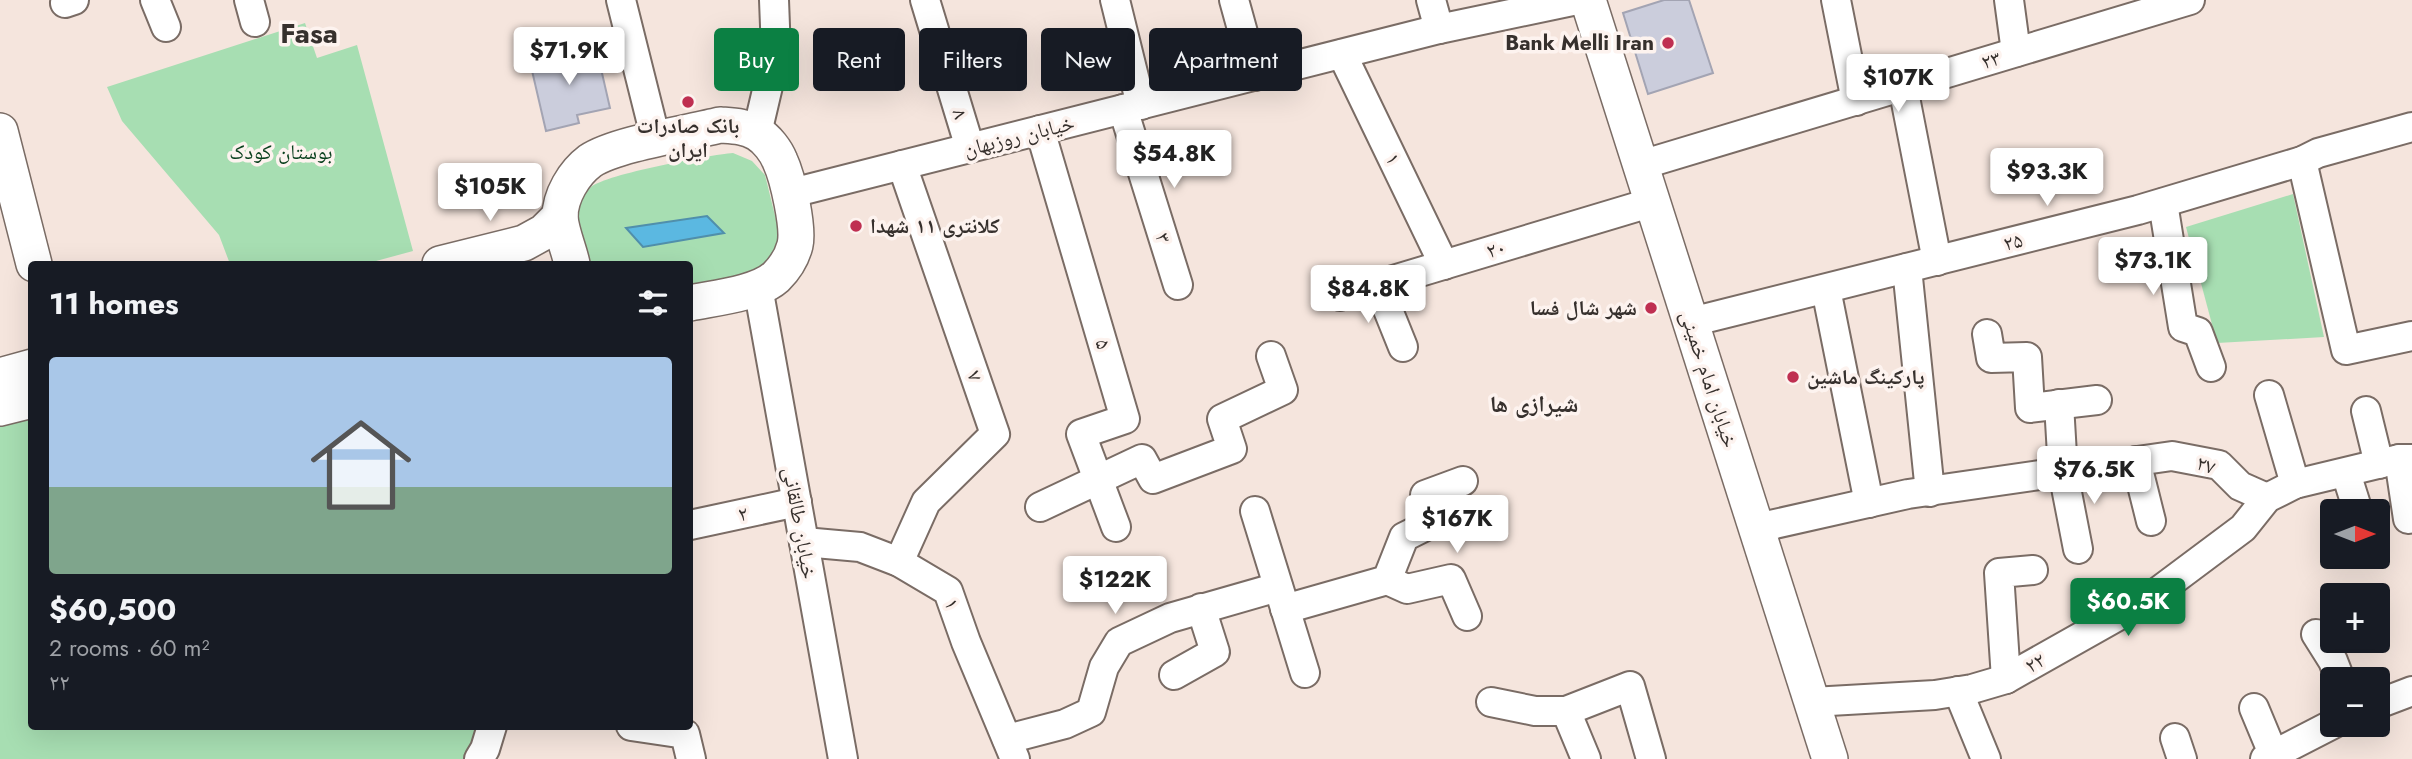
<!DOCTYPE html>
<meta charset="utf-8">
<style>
:root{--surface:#171b24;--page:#20242c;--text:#f1f3f6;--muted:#9ea1a6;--line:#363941;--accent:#0b8043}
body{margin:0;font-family:Jost,"Noto Naskh Arabic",sans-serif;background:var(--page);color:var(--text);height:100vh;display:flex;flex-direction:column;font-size:26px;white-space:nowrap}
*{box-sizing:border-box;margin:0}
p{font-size:23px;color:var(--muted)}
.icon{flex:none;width:38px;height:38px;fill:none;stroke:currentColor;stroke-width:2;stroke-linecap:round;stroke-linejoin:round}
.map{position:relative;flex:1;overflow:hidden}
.sheet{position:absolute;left:28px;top:261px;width:665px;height:469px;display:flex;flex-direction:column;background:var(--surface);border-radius:7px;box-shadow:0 7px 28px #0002}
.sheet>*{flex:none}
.banner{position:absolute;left:714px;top:28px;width:665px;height:63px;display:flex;gap:14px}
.needle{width:46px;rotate:90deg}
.fabs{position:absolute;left:2320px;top:499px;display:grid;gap:14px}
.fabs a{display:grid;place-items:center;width:70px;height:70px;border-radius:7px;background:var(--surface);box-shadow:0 7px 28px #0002;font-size:35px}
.price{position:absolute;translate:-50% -60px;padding:0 16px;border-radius:7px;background:#fff;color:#222;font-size:23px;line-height:46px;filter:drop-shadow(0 2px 4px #0008)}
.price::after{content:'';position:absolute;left:50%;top:42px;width:21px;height:16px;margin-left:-10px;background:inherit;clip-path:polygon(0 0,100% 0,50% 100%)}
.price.active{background:var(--accent);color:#fff}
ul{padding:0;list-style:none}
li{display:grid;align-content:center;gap:14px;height:371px;padding:0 21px}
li+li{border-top:2px solid var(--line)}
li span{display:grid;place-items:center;height:217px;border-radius:7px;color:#555}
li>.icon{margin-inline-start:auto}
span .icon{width:126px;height:126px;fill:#fffc;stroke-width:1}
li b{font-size:30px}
h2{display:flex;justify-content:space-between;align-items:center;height:84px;padding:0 21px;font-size:30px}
.tag{padding:0 24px;border-radius:7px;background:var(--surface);box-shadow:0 7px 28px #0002;font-size:24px;line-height:63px}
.tag.active{background:var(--accent);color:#fff}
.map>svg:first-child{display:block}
</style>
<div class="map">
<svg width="2412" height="759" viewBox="0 0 2412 759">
<rect width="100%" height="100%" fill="#f5e5dd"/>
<g fill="#a7deb2">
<path d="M305 23 317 58 357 45 413 251 365 264H230L219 235 122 121 107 87Z"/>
<path d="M733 153 752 161 765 175 779 232 775 253 765 269 690 291V264H586C583 246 575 223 580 205 581 200 587 190 591 187 607 174 709 155 733 153Z"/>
<path d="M2293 194 2324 337 2217 343 2186 227Z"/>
<path d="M31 417 32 726H474L476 742 463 759H0V425Z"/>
</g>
<path fill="#5bb8e1" stroke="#508fab" stroke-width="2" d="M707 216 724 233 643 247 626 228Z"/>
<g fill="#cbcddc" stroke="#a3a4b3" stroke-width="2">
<path d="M1664 0H1689L1713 73 1648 94 1623 13Z"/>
<path d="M596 47 610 108 577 115 579 123 546 131 530 62Z"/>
</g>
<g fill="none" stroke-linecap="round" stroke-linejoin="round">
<g stroke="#7a6c65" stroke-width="32">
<g id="minor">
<path d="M155 0 166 27"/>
<path d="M249 0 255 22"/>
<path d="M621 0 656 140"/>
<path d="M925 0 970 148"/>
<path d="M1115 0 1141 105"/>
<path d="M1234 0 1255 76"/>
<path d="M1431 0 1439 29"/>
<path d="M1836 0 1856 101"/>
<path d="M2009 0 2016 52"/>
<path d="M65 3 74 0"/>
<path d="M1342 54 1444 265"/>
<path d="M1903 87 1937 261"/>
<path d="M1123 109 1178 285"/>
<path d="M1040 130 1125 419 1081 434 1116 527"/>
<path d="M757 133 776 52 774 0"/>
<path d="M2302 161 2346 350 2412 336"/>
<path d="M1641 165 2190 0"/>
<path d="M788 194 1439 29 1577 0"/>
<path d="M2163 203 2183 327 2198 332 2211 367"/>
<path d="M1907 268 1930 492"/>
<path d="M1378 285 1403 347"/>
<path d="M758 287 843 759"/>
<path d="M1826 289 1869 503"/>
<path d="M1340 296 1653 202"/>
<path d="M1691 322 2138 210 2302 161 2318 153 2412 127"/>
<path d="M1987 334 1991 358 2027 357 2030 408 2097 400"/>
<path d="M2269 395 2295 484"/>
<path d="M2059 404 2063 472 2078 549"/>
<path d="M2366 411 2379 464"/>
<path d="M2399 459 2408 519"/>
<path d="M2136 461 2151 521"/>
<path d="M2346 473 2358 511"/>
<path d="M1040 507 1142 459 1153 479 1232 449 1222 419 1283 390 1271 356"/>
<path d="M1255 511 1305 673"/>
<path d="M690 525 797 502"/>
<path d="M1757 528 1908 494 2172 456 2219 465 2240 486 2267 498"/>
<path d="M804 542 860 547 899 562 948 591 966 642 1015 759"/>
<path d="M899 562 926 502 995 434 902 165"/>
<path d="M1387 580 1407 589 1451 579 1467 616"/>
<path d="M1285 609 1387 580 1404 537 1434 522 1425 495 1463 481"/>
<path d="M2316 634 2333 661 2340 679"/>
<path d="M1174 675 1215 652 1201 608"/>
<path d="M2006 679 1999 573 2033 570"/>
<path d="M1958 691 1986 759"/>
<path d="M1491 702 1535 711H1566L1630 686 1651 759"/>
<path d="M1812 702 1935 695 1972 689 2006 679 2148 599 2243 528 2267 498 2295 484 2399 459H2412"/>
<path d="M2378 704 2412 691"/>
<path d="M2254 708 2274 756"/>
<path d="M1566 711 1586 759"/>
<path d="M631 726 685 734 691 759"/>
<path d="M2175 738 2182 759"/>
<path d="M1007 739 1065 724 1091 712 1104 667 1119 642 1170 618 1278 587"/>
<path d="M479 759 485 749 492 726"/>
<path d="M2265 759 2333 724"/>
</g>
</g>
<g stroke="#7a6c65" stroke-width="38">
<g id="major">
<path d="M1588 0 1830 759"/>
<path d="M0 131 34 264"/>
<path d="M440 264 524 243 544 232 560 216"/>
<path d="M572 264C569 249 561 232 560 217 560 196 574 173 590 161 615 144 688 133 720 125 733 126 745 126 757 133 767 139 776 151 780 161 788 178 799 228 795 245 792 257 785 268 776 277 757 294 714 298 690 303"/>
<path d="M0 376 32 367"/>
<path d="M0 408 32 400"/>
</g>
</g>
<use href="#minor" stroke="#fff" stroke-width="28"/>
<use href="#major" stroke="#fff" stroke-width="35"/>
</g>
<g fill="#bf2f51" stroke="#fdf3ef" stroke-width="2.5">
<circle cx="1668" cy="43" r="7"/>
<circle cx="688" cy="102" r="7"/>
<circle cx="856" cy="226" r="7"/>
<circle cx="1651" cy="308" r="7"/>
<circle cx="1793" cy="377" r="7"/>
</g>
<g text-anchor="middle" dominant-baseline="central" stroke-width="7" stroke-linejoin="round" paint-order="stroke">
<g font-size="21" font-weight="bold" fill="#36302d" stroke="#fdf3ef" text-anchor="end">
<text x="1654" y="43">Bank Melli Iran</text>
<text x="688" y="126" text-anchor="middle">بانک صادرات<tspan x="688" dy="24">ایران</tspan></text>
<text x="870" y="226" text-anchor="start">کلانتری ۱۱ شهدا</text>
<text x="1637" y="308">شهر شال فسا</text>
<text x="1807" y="377" text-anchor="start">پارکینگ ماشین</text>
</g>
<g font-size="21" fill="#36302d" stroke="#fdf3ef">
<text transform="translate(1991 60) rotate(-17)">۲۳</text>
<text transform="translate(960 114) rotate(73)">۸</text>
<text transform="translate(1019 136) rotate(-14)">خیابان روزبهان</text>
<text transform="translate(1393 159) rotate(64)">۱</text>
<text transform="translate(1163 238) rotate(73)">۳</text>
<text transform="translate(2013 242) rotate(-14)">۲۵</text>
<text transform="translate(1496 249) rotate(-17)">۲۰</text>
<text transform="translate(1103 344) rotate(74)">۵</text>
<text transform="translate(975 376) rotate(71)">۷</text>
<text transform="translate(1709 379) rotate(72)">خیابان امام خمینی</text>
<text transform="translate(2206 465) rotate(18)">۲۷</text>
<text transform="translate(743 514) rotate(-12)">۲</text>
<text transform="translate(800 523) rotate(80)">خیابان طالقانی</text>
<text transform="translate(952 604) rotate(69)">۱</text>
<text transform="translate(2035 663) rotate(-29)">۲۲</text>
</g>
<g font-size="21" fill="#083f1c" stroke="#fdf3ef">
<text x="281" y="152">بوستان کودک</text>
</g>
<g font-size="23" font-weight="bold" fill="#36302d" stroke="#fdf3ef">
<text x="1534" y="404">شیرازی ها</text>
</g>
<g font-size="28" font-weight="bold" fill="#36302d" stroke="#fdf3ef">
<text x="309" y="33">Fasa</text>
</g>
</g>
</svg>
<div class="fabs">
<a><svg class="needle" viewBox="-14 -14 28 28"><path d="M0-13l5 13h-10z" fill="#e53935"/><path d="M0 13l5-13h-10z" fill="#9ea1a6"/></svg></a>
<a>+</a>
<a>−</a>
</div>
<b class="price" style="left:569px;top:87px">$71.9K</b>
<b class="price" style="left:1898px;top:114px">$107K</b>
<b class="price" style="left:1174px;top:190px">$54.8K</b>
<b class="price" style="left:2047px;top:208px">$93.3K</b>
<b class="price" style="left:490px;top:223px">$105K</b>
<b class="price" style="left:2153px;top:297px">$73.1K</b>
<b class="price" style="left:1368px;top:325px">$84.8K</b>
<b class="price" style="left:2094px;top:506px">$76.5K</b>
<b class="price" style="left:1457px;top:555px">$167K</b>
<b class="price" style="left:1115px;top:616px">$122K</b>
<b class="price active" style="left:2128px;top:638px">$60.5K</b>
<div class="banner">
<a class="tag active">Buy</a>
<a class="tag">Rent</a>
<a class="tag">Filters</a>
<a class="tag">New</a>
<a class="tag">Apartment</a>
</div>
<section class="sheet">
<h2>11 homes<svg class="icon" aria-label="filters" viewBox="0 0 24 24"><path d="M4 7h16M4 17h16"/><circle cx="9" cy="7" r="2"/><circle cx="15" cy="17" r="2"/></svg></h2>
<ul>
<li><span style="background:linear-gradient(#a9c7e8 60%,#7fa58c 0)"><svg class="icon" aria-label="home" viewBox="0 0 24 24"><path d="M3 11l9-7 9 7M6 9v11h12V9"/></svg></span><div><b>$60,500</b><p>2 rooms · 60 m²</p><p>۲۲</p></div></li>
</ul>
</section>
</div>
